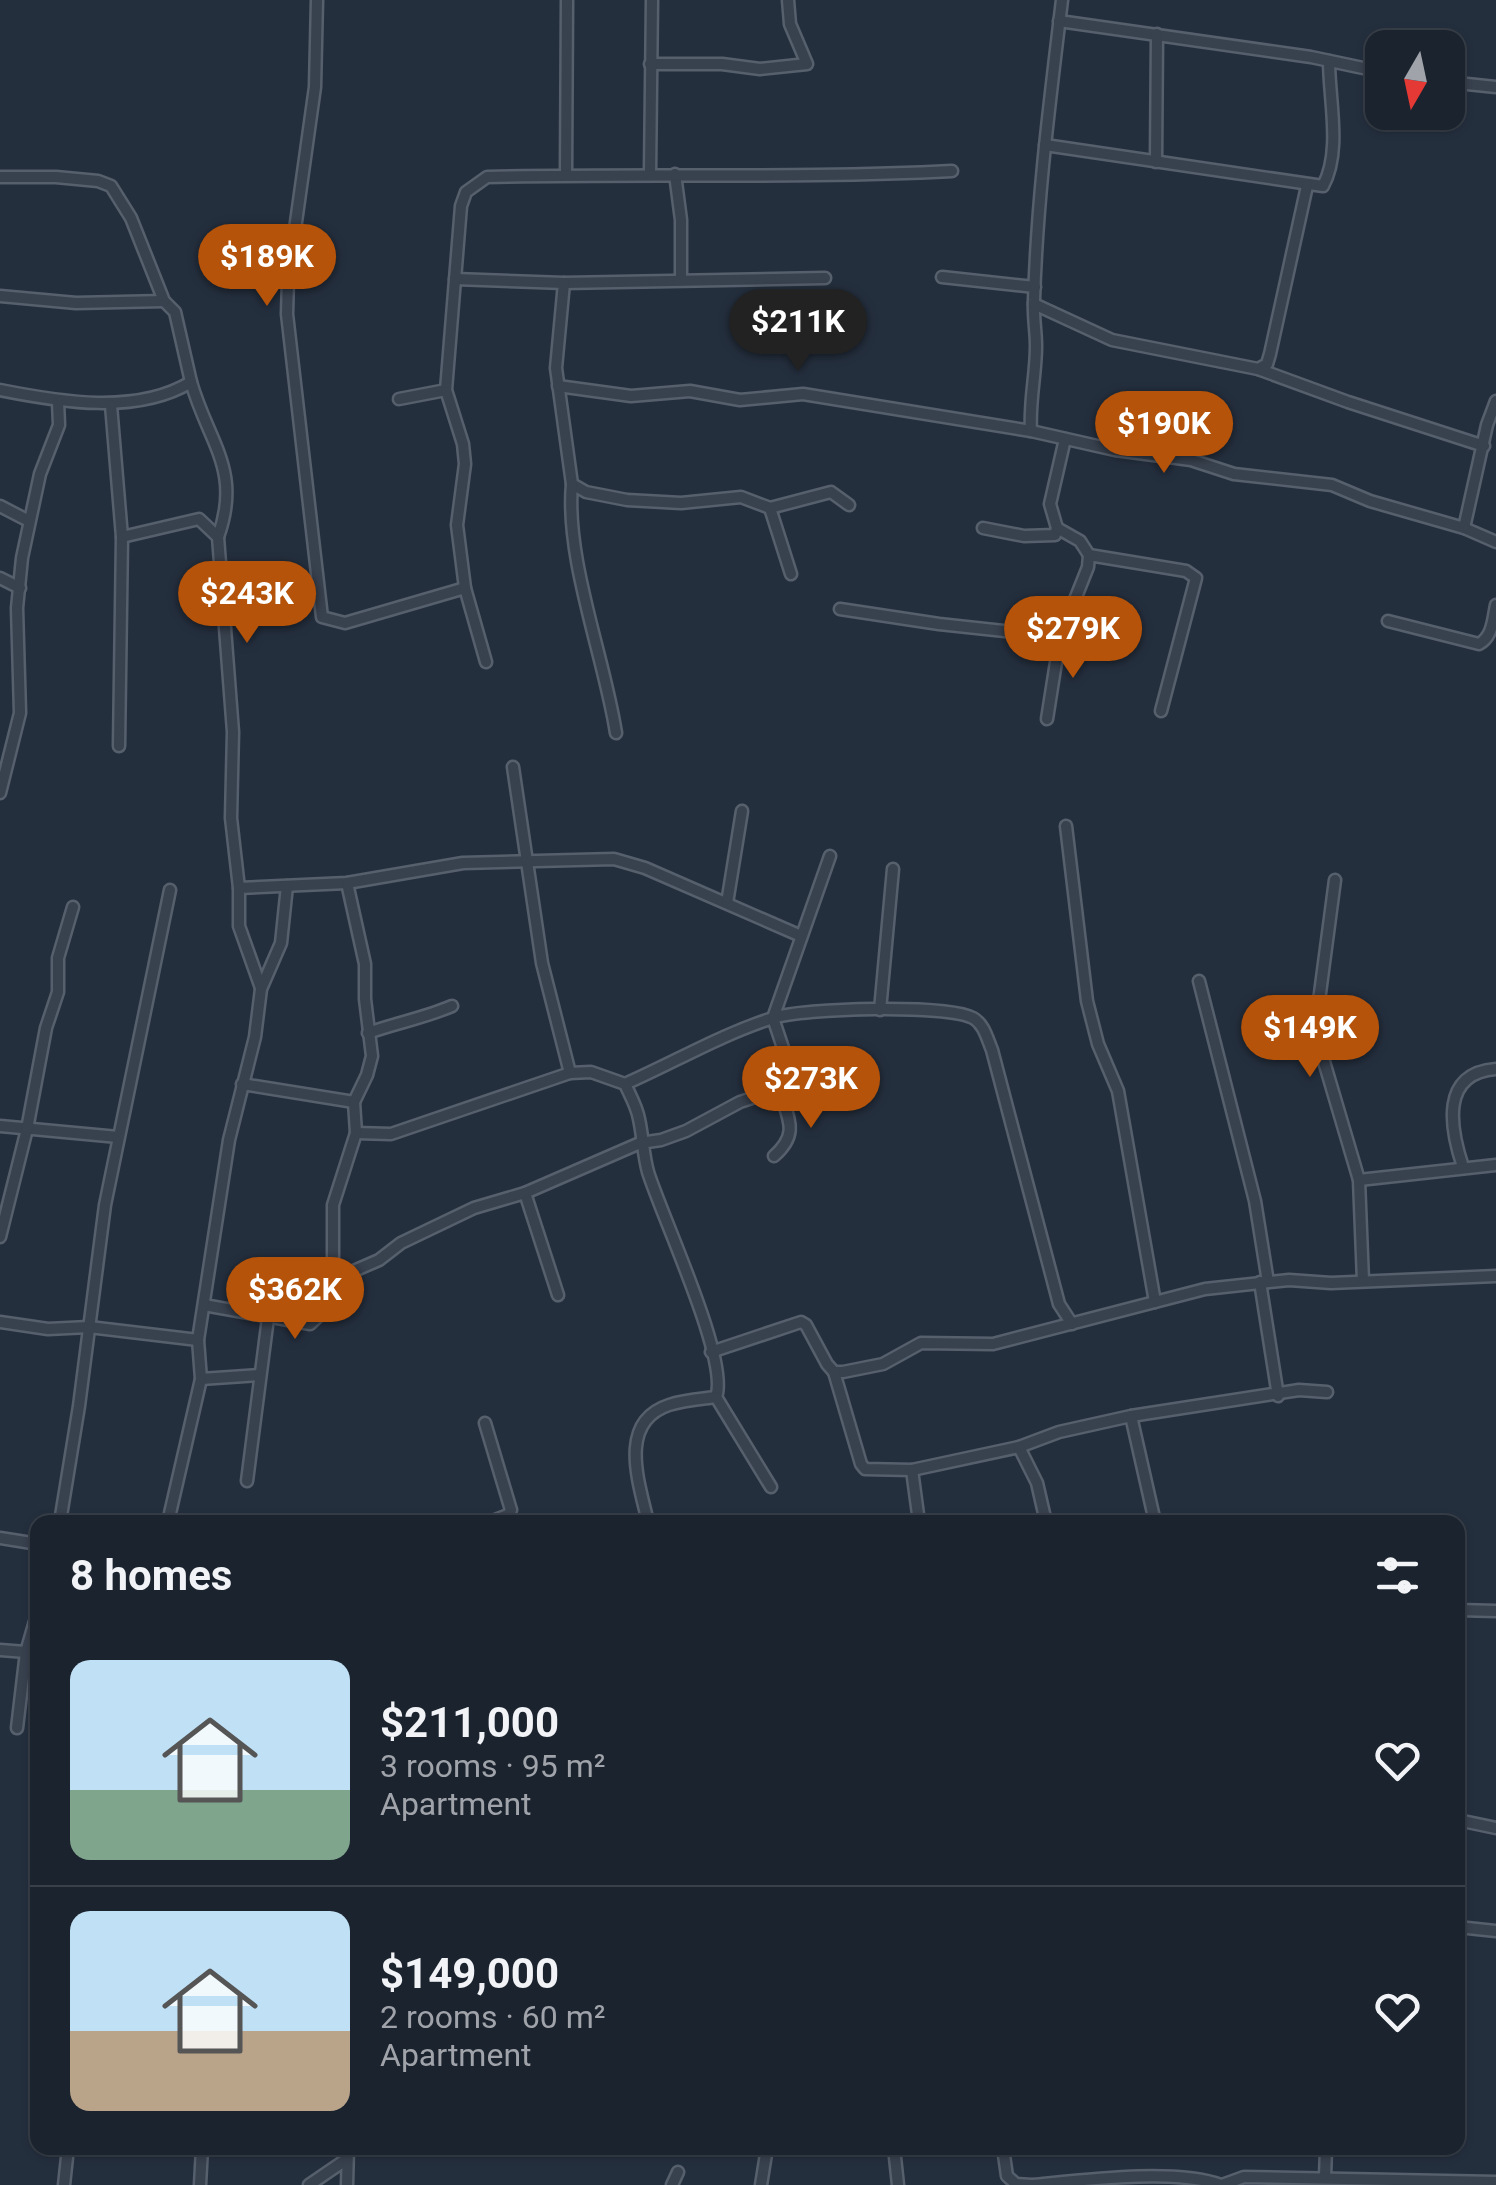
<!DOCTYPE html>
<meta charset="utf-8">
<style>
:root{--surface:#1b232e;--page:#242b36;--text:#f1f3f6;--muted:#a0a4aa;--line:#39404a;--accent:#b45309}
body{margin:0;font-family:Roboto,sans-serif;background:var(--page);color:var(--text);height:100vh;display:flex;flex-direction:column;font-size:38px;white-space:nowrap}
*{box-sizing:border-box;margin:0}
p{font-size:32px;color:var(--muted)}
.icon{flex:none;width:55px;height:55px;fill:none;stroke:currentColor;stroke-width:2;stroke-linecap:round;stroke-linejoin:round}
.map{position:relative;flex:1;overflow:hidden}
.details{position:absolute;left:30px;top:1515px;width:1435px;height:640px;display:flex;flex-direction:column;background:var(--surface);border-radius:20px;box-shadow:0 2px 8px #0004,0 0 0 2px var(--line)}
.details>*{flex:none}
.needle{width:65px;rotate:189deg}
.tools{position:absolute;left:1365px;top:30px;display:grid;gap:20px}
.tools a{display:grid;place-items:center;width:100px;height:100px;border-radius:20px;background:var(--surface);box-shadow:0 2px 8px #0004,0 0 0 2px var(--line);font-size:50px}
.price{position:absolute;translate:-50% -85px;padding:0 22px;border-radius:35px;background:var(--accent);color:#fff;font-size:32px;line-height:65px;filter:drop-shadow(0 2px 5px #0008)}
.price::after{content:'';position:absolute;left:50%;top:60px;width:30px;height:22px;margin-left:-15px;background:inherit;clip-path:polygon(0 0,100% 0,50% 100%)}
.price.current{background:#222;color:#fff}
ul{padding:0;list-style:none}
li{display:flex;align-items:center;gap:30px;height:250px;padding:0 40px}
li+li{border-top:2px solid var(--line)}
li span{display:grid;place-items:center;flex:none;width:280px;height:200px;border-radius:20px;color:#555}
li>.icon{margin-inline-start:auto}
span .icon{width:120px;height:120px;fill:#fffc;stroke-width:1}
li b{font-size:42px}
h2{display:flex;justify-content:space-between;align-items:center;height:120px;padding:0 40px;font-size:42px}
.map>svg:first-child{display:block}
</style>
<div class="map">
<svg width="1496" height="2185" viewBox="0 0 1496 2185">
<rect width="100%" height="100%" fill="#242f3e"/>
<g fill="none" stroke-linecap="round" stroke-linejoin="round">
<g stroke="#565f6c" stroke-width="15">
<g id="minor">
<path d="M317 0 315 87 288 279 287 314 322 617 345 623 465 588"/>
<path d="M1059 21 1311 57 1382 72"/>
<path d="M650 64H722L760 69 807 64 790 24 788 0"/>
<path d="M1448 82 1496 87"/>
<path d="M1045 145 1323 186C1342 151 1329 100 1329 61"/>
<path d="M1156 162 1157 34"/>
<path d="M650 173 652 0"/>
<path d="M675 174 681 220V278"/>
<path d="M566 175 567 0"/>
<path d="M0 177H56L98 181 111 186 131 218 164 301 175 312 191 382C137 415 60 402 0 390"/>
<path d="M942 277 1035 287"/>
<path d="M455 279 564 283 825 278"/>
<path d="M564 283 556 368 572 484 586 492 627 500 681 503 741 497 770 508 831 492 849 505"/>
<path d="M0 296 76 303 164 301"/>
<path d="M1034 304 1112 340 1258 369 1267 364 1270 354 1307 186"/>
<path d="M1258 369 1348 402 1484 446"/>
<path d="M191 382C209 444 242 470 218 537"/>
<path d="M558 386 631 396 690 391 740 400 803 394 1031 431 1115 450 1191 460 1234 474 1332 485 1370 501 1464 528 1496 542"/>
<path d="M399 399 446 390"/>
<path d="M111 405 122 537 119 746"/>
<path d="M1031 431C1029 402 1036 375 1036 346 1036 331 1033 316 1034 300 1037 199 1050 100 1062 0"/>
<path d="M572 484C565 559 604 656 616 733"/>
<path d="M0 506 29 521"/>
<path d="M770 508 791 574"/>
<path d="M983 528 1024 536 1055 535 1057 528 1050 504 1065 439"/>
<path d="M1464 528 1487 425 1496 401"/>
<path d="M122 537 199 519 218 537 233 732 231 818 239 888 347 883 463 863 614 859 645 868 801 936"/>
<path d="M1089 555 1186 571 1196 578 1161 711"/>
<path d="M0 578 20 588"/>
<path d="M840 609 939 624 1060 637 1088 567 1089 555 1080 541 1057 528"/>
<path d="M1388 621 1479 644C1493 636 1493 619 1496 605"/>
<path d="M486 662 465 588 457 525 465 464 463 444 446 390 461 206 466 192 487 177C642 173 797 179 952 171"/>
<path d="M1047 719 1060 637"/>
<path d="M513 767 542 963 570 1073"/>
<path d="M0 793 20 713 17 608 22 558 40 474 59 425 58 402"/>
<path d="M1066 826 1087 1001 1098 1044 1118 1091 1155 1302"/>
<path d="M1335 880 1315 1031 1359 1180 1363 1281"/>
<path d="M239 888V926L261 988"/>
<path d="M727 903 742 811"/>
<path d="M1199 981 1255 1201 1268 1282"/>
<path d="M880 1010 893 869"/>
<path d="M368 1033C396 1023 424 1018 452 1006"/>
<path d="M242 1084 354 1102"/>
<path d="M625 1084C675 1062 722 1034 773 1018 803 1008 947 1004 973 1018 984 1024 987 1038 992 1050L1059 1304 1072 1324"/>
<path d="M0 1126 118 1137"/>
<path d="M356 1133 391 1134 570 1073 591 1072 625 1084C630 1095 637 1107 639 1119 643 1137 643 1154 648 1172 662 1217 730 1361 716 1397 701 1399 684 1400 669 1405 617 1422 639 1483 648 1522"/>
<path d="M774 1156C800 1133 788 1119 779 1089"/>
<path d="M1463 1167C1450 1128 1440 1073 1496 1069"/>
<path d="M1359 1180 1496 1165"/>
<path d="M525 1193 558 1295"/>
<path d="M0 1237 27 1129 46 1028 58 992V958L73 907"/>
<path d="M333 1280 379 1260 401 1243 474 1208 525 1193 640 1143 661 1140 686 1131 740 1102 779 1089 789 1078 790 1069 773 1018 830 856"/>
<path d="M1260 1282 1278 1396"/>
<path d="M204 1305 310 1324 328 1307 333 1280V1205L356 1133 354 1102 367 1075 372 1056 365 999V964L347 883"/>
<path d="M0 1322 48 1329 89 1327 198 1340"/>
<path d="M711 1352 801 1322 806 1325 827 1364 834 1372H843L883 1364 921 1343 993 1344 1205 1289 1289 1280 1331 1283 1496 1276"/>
<path d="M834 1372 861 1464 865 1469 912 1470 1019 1447 1059 1432 1131 1416 1299 1390 1327 1392"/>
<path d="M201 1379 259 1375"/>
<path d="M716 1397 771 1487"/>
<path d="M1131 1416 1155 1522"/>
<path d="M485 1423 511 1510 508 1515 490 1522"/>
<path d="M1019 1447 1037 1483 1046 1522"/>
<path d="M912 1470 919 1522"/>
<path d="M247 1481 268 1318"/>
<path d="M60 1522 79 1406 105 1205 170 890"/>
<path d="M168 1522 201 1379 198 1340 229 1140 255 1037 261 989 281 943 287 886"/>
<path d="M0 1538 38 1544"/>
<path d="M1458 1610 1496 1611"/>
<path d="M0 1650 26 1652"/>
<path d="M17 1728 26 1652 38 1611"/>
<path d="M1458 1820 1496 1828"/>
<path d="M1458 1927 1496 1931"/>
<path d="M894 2148 898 2185"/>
<path d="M1003 2148 1007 2176 1016 2184 1031 2185"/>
<path d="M1325 2177 1326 2148"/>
<path d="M64 2185 68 2148"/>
<path d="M200 2185 202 2148"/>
<path d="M309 2185 347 2159"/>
<path d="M347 2185 348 2148"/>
<path d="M672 2185 678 2172"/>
<path d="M761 2185 767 2148"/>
<path d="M1033 2185C1083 2180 1175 2168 1221 2185"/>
<path d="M1222 2185 1244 2177 1496 2182"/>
</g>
</g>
<use href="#minor" stroke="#38414e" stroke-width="10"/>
</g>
</svg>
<div class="tools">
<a><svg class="needle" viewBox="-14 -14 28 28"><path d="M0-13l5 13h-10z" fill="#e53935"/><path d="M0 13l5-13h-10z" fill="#a0a4aa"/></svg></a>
</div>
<b class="price" style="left:267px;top:309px">$189K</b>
<b class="price current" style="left:798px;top:374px">$211K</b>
<b class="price" style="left:1164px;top:476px">$190K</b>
<b class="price" style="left:247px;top:646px">$243K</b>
<b class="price" style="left:1073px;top:681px">$279K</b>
<b class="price" style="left:1310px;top:1080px">$149K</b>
<b class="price" style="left:811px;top:1131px">$273K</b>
<b class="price" style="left:295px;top:1342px">$362K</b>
<section class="details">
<h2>8 homes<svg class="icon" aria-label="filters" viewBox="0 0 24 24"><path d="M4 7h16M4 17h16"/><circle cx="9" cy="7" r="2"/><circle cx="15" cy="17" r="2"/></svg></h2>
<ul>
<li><span style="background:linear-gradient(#bfe0f5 65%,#7fa58c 0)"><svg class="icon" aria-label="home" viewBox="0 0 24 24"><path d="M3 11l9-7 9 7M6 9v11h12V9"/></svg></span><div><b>$211,000</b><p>3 rooms · 95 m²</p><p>Apartment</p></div><svg class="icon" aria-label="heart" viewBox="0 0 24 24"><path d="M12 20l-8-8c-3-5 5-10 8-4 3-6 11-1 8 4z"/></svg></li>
<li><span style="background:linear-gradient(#bfe0f5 60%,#b9a48a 0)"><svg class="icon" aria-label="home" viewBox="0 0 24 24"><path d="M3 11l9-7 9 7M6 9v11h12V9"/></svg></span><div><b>$149,000</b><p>2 rooms · 60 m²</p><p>Apartment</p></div><svg class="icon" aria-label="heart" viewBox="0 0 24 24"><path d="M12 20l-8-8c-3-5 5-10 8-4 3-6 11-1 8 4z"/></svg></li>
</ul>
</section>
</div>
